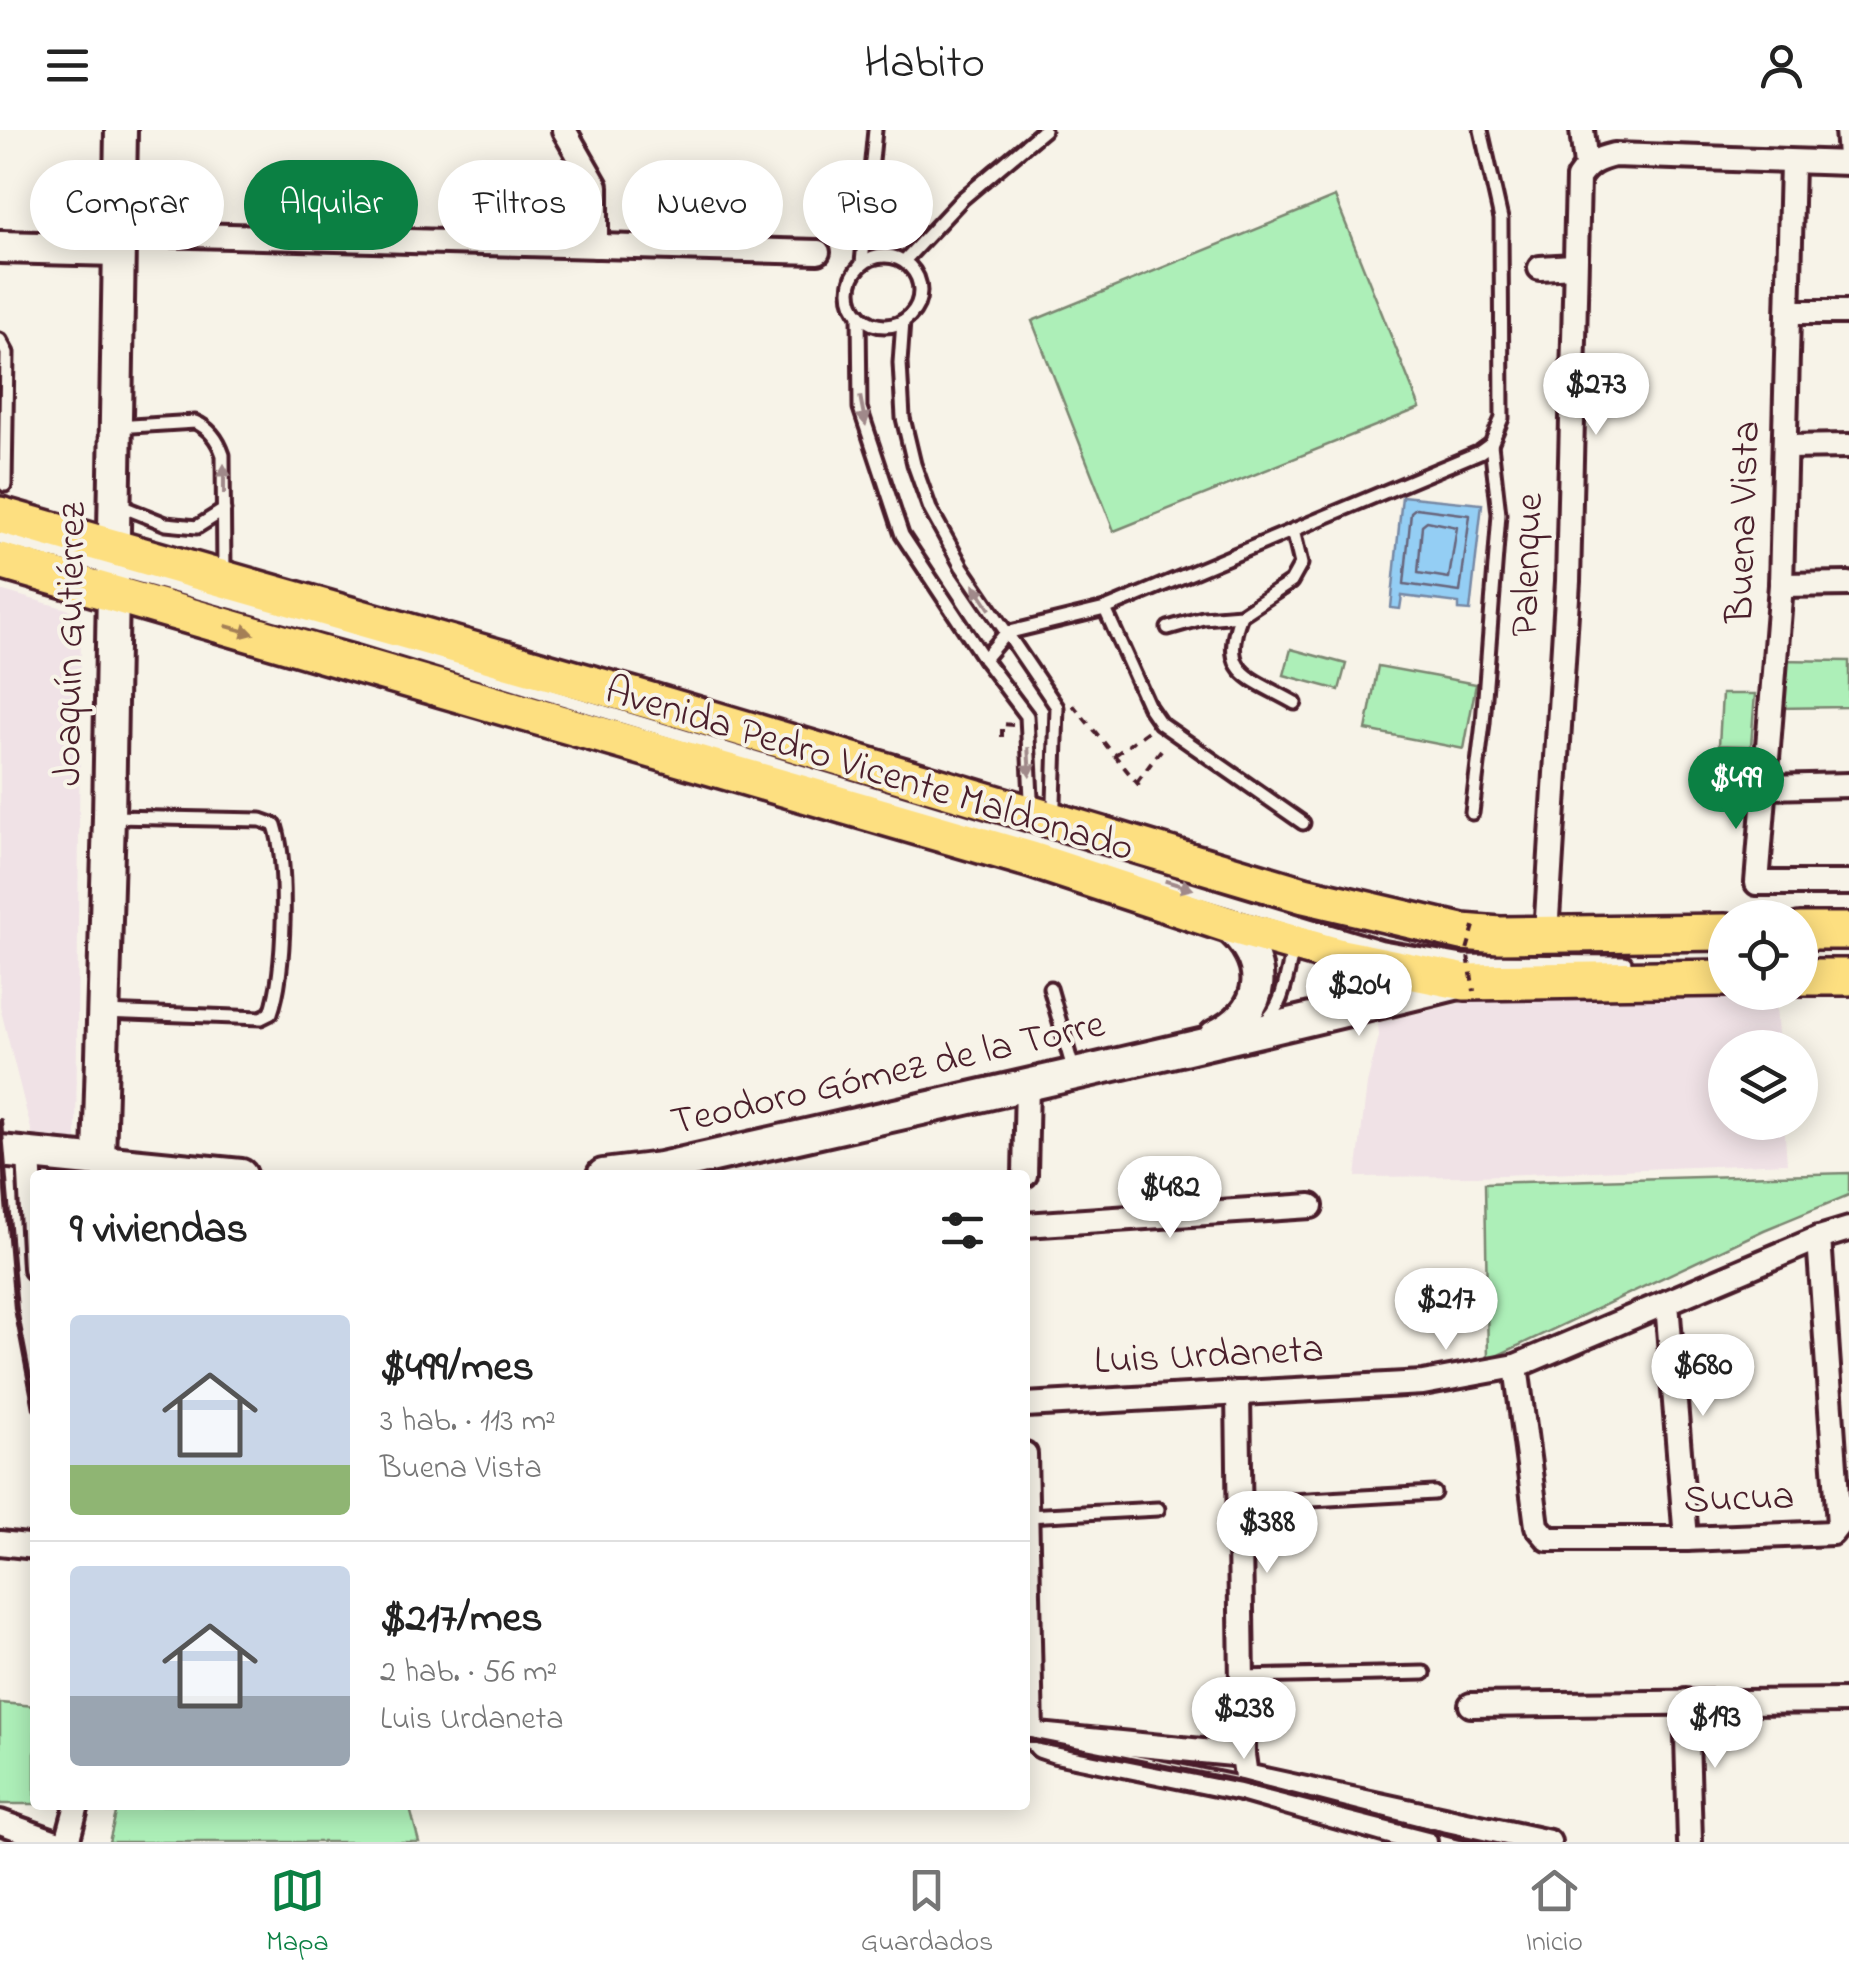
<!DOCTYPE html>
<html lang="es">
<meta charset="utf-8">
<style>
:root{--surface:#fff;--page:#f2f2f2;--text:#222;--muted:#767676;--line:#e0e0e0;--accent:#0b8043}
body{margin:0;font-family:"Indie Flower",sans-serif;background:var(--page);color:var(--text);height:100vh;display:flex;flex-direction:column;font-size:38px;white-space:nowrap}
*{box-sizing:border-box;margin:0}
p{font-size:32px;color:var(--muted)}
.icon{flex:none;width:55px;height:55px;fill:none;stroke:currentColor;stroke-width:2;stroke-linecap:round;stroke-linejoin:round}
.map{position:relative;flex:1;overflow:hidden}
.details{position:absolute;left:30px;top:1040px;width:1000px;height:640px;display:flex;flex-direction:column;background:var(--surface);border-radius:10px;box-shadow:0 5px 25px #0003}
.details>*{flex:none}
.banner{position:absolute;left:30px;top:30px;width:1000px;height:90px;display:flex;gap:20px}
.tools{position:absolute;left:1708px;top:770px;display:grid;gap:20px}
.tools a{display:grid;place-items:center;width:110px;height:110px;border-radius:50%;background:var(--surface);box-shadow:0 5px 25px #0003;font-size:50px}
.price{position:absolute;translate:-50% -85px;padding:0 22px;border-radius:35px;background:#fff;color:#222;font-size:32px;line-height:65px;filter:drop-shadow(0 2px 5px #0008)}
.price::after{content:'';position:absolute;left:50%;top:60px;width:30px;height:22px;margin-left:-15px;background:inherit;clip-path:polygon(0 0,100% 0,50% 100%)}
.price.on{background:var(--accent);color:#fff}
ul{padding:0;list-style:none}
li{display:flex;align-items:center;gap:30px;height:250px;padding:0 40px}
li+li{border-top:2px solid var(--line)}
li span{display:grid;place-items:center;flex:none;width:280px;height:200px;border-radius:10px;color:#555}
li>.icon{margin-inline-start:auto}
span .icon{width:120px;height:120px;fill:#fffc;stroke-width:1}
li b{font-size:42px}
h2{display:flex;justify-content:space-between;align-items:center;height:120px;padding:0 40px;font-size:42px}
.tag{padding:0 35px;border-radius:45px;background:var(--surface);box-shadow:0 5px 25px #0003;font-size:35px;line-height:90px}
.tag.on{background:var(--accent);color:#fff}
header{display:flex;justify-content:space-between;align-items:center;height:130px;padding:0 40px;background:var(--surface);font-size:45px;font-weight:600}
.menu{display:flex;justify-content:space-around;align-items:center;height:140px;border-top:2px solid var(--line);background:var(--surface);font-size:28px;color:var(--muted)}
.menu a{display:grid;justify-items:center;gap:5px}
.menu .on{color:var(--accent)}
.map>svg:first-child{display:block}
</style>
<header><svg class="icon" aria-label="menu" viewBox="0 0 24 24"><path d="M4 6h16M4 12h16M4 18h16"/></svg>Habito<svg class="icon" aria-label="person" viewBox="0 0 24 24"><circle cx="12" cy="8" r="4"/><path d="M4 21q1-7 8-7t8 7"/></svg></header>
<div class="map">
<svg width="1849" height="1712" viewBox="0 0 1849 1712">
<rect width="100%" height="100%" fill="#f7f3e8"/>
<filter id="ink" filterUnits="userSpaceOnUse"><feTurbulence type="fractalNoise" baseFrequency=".01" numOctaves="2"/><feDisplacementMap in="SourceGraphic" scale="20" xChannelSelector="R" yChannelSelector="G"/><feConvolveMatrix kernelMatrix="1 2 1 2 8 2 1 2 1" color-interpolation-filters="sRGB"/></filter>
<g filter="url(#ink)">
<g fill="#f0e2e6">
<path d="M0 460 81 483 76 1011 33 1007 0 877Z"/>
<path d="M1725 860V862L1775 863 1779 917 1725 918V992L1784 993 1787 1033 1476 1046 1356 1047 1367 954 1379 906 1378 893 1478 869Z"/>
</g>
<g fill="#adefb8" stroke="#7c8772" stroke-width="2.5">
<path d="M1335 67 1420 278 1114 401 1032 191Z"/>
<path d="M1291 519 1346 534 1339 560 1284 545Z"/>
<path d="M1776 530 1849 531V577L1774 578Z"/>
<path d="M1378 536 1476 554 1464 619 1366 600Z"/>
<path d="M1722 564H1755L1751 616 1719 615Z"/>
<path d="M1849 1043V1065L1764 1100 1488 1230 1485 1053Z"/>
<path d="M0 1573 35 1576V1674H0Z"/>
<path d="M118 1675H409L419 1712H109Z"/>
</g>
<path fill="#94cef4" stroke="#7688a4" stroke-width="2.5" d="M1402 366 1482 374 1470 481 1459 480V473L1402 466 1400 479 1391 478Z"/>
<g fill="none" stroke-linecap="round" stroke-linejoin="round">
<g stroke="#68657b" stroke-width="2.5">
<path d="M1416 378 1470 385 1460 462 1404 454 1411 382Z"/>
<path d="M1427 391 1457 397 1449 448 1418 443 1422 395Z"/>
</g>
<g stroke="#4a1f2b" stroke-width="19">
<g id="lane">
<circle cx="885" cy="161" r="35"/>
<path d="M904 131 962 69 1044 0"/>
<path d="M862 133 875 0"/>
<path d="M859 184 860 278 902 405 984 529 1027 586 1031 668 1036 676"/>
<path d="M903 191 900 233 903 288 914 334 930 379 962 437 1057 577 1054 673 1047 683"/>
<path d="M0 210 7 223 5 355"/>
<path d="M116 297 195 292C209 298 218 310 223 325L224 442"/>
<path d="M118 375 166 394 197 397 224 380"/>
<path d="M0 408 364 509 1382 817 1462 831 1625 832"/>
<path d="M1105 479 1149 577 1160 593 1303 693"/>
<path d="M1241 485C1218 545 1250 547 1295 573"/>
<path d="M1168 498 1203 488 1241 485 1291 452 1301 434 1293 400"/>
<path d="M984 529 1006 503 1105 479 1480 322 1491 314 1502 288 1501 89 1481 0"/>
<path d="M1472 683 1483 593 1499 384 1491 314"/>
<path d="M1050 858 1074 942"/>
<path d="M103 882 261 888 271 883C285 843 288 736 275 695L261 690 113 687"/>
<path d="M1264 892C1282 879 1286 849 1291 828"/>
<path d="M1239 1374 1434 1363"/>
<path d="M1027 1386 1158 1379"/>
<path d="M1242 1547 1424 1543"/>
</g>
</g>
<g stroke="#4a1f2b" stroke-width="30">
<g id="street">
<path d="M564 0 596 56V116"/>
<path d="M1582 0 1586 36"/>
<path d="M1847 0 1849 26"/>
<path d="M1792 34 1781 455 1757 753H1849"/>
<path d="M118 103 818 122"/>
<path d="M1540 138 1573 136"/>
<path d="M1789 182H1849"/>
<path d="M1786 317 1849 316"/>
<path d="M1781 455 1849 454"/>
<path d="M1767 657 1849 655"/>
<path d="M1546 804 1568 451 1578 48C1588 33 1597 29 1614 25L1849 33"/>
<path d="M1334 841 1414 864"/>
<path d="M29 1025 35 1138"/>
<path d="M1025 1045 1027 954"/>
<path d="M1025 1095 1311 1076"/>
<path d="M1667 1173 1686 1409"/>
<path d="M1516 1236 1537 1396 1548 1409H1686L1832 1403 1839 1394 1819 1108"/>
<path d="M1238 1263 1243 1625 1246 1646 1549 1712"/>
<path d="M1025 1275 1423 1253 1516 1236 1819 1108 1849 1099"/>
<path d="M1025 1324 1031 1604"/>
<path d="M0 1413 35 1417"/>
<path d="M1686 1571 1690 1712"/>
<path d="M1471 1575 1849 1571"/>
<path d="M1031 1604 1041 1616 1056 1621 1241 1659 1425 1712"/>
<path d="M1038 1605 1243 1625"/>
<path d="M0 1692 56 1712"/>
<path d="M67 1712 77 1675"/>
</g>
</g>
<g stroke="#4a1f2b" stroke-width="38">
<g id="secondary">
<path d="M0 117 117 120"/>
<path d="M1215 906C1268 880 1271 830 1226 794"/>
<path d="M0 1021 241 1045"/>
<path d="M99 1029 109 687 121 0"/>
<path d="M603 1045 661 1038C929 977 1197 918 1463 852"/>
</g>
</g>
<g stroke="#4a1f2b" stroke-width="42">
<g id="primary">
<path d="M0 385 634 566 1304 765 1462 802 1500 805 1725 802"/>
<path d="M0 431 1032 730 1226 794 1341 827 1465 852 1725 848"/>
<path d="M1800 801H1849"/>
<path d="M1800 847H1849"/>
</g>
</g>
<g stroke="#4a1f2b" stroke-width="4" stroke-dasharray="8 8" stroke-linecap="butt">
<path d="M1073 575 1143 660"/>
<path d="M1002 607V594L1013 595"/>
<path d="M1115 625 1148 601"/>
<path d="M1137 652 1164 616"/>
</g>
<use href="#lane" stroke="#f7f3e8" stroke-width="11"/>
<use href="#street" stroke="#f7f3e8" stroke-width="22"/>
<use href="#secondary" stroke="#f7f3e8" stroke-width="30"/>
<use href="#primary" stroke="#fddf80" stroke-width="35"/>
<g stroke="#4a1f2b" stroke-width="6">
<path d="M0 991 16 1179 35 1279"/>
<path d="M1025 1609 1241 1652 1475 1712"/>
</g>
<path stroke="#4a1f2b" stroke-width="4" stroke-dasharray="8 8" stroke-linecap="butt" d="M1474 796 1467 820 1474 861"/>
</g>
<defs><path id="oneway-solid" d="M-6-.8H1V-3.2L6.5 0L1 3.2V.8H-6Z" transform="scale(2.5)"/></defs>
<g fill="#a0898a">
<use href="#oneway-solid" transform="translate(863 281) rotate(79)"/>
<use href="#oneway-solid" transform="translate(224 349) rotate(-90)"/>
<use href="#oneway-solid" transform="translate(982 467) rotate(-123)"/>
<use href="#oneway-solid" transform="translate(1029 632) rotate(87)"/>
<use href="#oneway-solid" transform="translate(1179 755) rotate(17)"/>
</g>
<use fill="#a47f56" href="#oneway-solid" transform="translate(240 500) rotate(16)"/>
</g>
<g text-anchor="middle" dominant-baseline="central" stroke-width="8" stroke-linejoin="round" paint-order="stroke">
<g font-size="40" fill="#4a1f2b" stroke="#f7f3e8">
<text transform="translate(1745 392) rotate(-88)">Buena Vista</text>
<text transform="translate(1529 435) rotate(-88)">Palenque</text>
<text transform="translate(72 514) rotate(-89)">Joaquín Gutiérrez</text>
<text transform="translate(869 641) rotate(17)">Avenida Pedro Vicente Maldonado</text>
<text transform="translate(888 945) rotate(-13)">Teodoro Gómez de la Torre</text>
<text transform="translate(1209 1227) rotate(-3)">Luis Urdaneta</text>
<text transform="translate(1739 1370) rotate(-2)">Sucua</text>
</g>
</g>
</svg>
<div class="tools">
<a><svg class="icon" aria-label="locate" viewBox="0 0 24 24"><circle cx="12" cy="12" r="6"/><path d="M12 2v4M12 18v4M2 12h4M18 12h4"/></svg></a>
<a><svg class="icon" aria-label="layers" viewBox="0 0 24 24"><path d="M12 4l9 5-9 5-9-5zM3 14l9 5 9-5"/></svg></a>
</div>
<b class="price" style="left:1596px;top:308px">$273</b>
<b class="price on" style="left:1736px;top:702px">$499</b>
<b class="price" style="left:1359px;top:909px">$204</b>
<b class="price" style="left:1170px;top:1111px">$482</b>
<b class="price" style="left:1446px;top:1223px">$217</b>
<b class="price" style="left:1703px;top:1289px">$680</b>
<b class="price" style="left:1267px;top:1446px">$388</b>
<b class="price" style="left:1244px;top:1632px">$238</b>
<b class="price" style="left:1715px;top:1641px">$193</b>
<div class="banner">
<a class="tag">Comprar</a>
<a class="tag on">Alquilar</a>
<a class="tag">Filtros</a>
<a class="tag">Nuevo</a>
<a class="tag">Piso</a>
</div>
<section class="details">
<h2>9 viviendas<svg class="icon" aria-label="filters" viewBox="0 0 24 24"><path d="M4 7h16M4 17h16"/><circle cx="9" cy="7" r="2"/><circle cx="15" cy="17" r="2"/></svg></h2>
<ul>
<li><span style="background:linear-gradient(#c9d6e8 75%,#8fb573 0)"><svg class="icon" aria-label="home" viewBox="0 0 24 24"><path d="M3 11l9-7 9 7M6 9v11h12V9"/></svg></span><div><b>$499/mes</b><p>3 hab. · 113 m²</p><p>Buena Vista</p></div></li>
<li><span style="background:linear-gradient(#c9d6e8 65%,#9aa5b1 0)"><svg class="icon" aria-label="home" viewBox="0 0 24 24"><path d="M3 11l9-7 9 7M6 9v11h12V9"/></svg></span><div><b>$217/mes</b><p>2 hab. · 56 m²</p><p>Luis Urdaneta</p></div></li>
</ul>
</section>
</div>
<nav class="menu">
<a class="on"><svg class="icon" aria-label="map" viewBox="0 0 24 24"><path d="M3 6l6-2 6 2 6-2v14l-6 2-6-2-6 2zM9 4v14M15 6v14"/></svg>Mapa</a>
<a><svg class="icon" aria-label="saved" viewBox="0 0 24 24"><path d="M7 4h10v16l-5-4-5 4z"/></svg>Guardados</a>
<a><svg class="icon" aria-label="home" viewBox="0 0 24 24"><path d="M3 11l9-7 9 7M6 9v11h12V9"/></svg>Inicio</a>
</nav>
